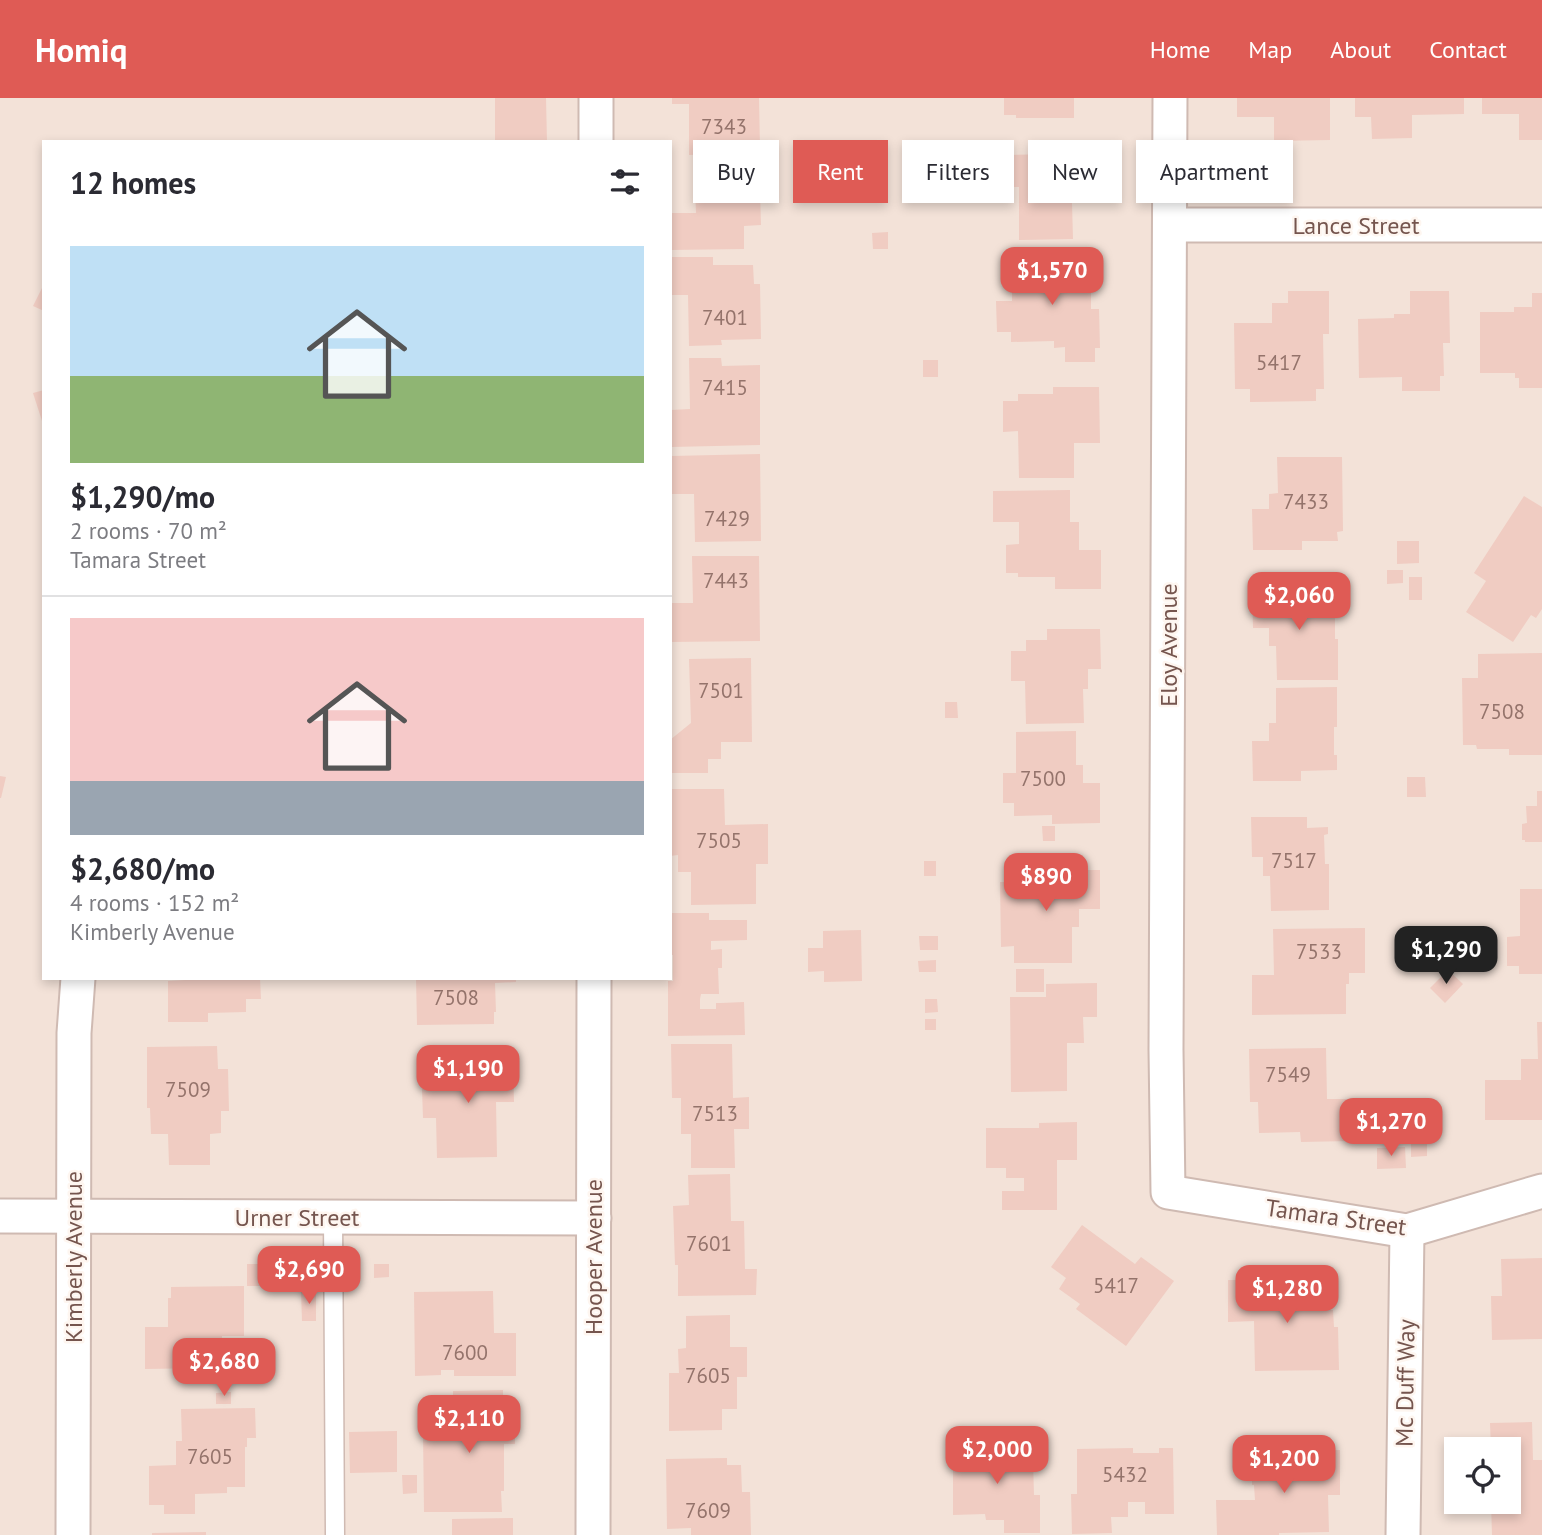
<!DOCTYPE html>
<meta charset="utf-8">
<style>
:root{--surface:#fff;--page:#f7f7f7;--text:#2b2b33;--muted:#7c7c81;--line:#e1e1e2;--accent:#df5b55}
body{margin:0;font-family:"PT Sans",sans-serif;background:var(--page);color:var(--text);height:100vh;display:flex;flex-direction:column;font-size:26px;white-space:nowrap}
*{box-sizing:border-box;margin:0}
p{font-size:23px;color:var(--muted)}
.icon{flex:none;width:38px;height:38px;fill:none;stroke:currentColor;stroke-width:2;stroke-linecap:round;stroke-linejoin:round}
.map{position:relative;flex:1;overflow:hidden}
.panel{position:absolute;left:42px;top:42px;width:630px;height:840px;display:flex;flex-direction:column;background:var(--surface);border-radius:0px;box-shadow:0 4px 10px #0003}
.panel>*{flex:none}
.hud{position:absolute;left:693px;top:42px;width:665px;height:63px;display:flex;gap:14px}
.buttons{position:absolute;left:1444px;top:1339px;display:grid;gap:14px}
.buttons a{display:grid;place-items:center;width:77px;height:77px;border-radius:0px;background:var(--surface);box-shadow:0 4px 10px #0003;font-size:35px}
.price{position:absolute;translate:-50% -60px;padding:0 16px;border-radius:14px;background:var(--accent);color:#fff;font-size:23px;line-height:46px;filter:drop-shadow(0 2px 4px #0008)}
.price::after{content:'';position:absolute;left:50%;top:42px;width:21px;height:16px;margin-left:-10px;background:inherit;clip-path:polygon(0 0,100% 0,50% 100%)}
.price.on{background:#222;color:#fff}
ul{padding:0;list-style:none}
li{display:grid;align-content:center;gap:14px;height:371px;padding:0 28px}
li+li{border-top:2px solid var(--line)}
li span{display:grid;place-items:center;height:217px;border-radius:0px;color:#555}
li>.icon{margin-inline-start:auto}
span .icon{width:126px;height:126px;fill:#fffc;stroke-width:1}
li b{font-size:30px}
h2{display:flex;justify-content:space-between;align-items:center;height:84px;padding:0 28px;font-size:30px}
.tag{padding:0 24px;border-radius:0px;background:var(--surface);box-shadow:0 4px 10px #0003;font-size:24px;line-height:63px}
.tag.on{background:var(--accent);color:#fff}
header{display:flex;align-items:center;gap:42px;box-sizing:border-box;height:98px;padding:0 35px;background:var(--accent);color:#fff}
header strong{font-size:33px}
nav{display:flex;gap:38px;margin-inline-start:auto;font-size:24px}
.map>svg:first-child{display:block}
</style>
<header>
<strong>Homiq</strong>
<nav><a>Home</a><a>Map</a><a>About</a><a>Contact</a></nav>
</header>
<div class="map">
<svg width="1542" height="1437" viewBox="0 0 1542 1437">
<rect width="100%" height="100%" fill="#fcf1e9"/>
<path fill="#f3e2d8" fill-rule="evenodd" d="M0 0H1542V1437H0ZM44 44H670V880H44ZM1456 1351H1508V1404H1456Z"/>
<g fill="#f0ccc2">
<path d="M495 0H546L547 44H495Z"/>
<path d="M672 0H759L760 50H721V56L689 57V6H672Z"/>
<path d="M1004 0H1074V20H1016V17H1004Z"/>
<path d="M1237 0H1330V42L1274 43V19H1237Z"/>
<path d="M1355 0H1464V16L1412 17V40L1372 41 1371 19H1355Z"/>
<path d="M1482 0H1542V42H1519V16H1482Z"/>
<path d="M1100 50 1101 104 1072 105 1073 141 1019 142V89H1006V57L1054 56V51Z"/>
<path d="M744 62V93H760L761 127 744 128V151L670 152V115H696L695 89H698V63Z"/>
<path d="M888 134V151H873L872 135Z"/>
<path d="M1020 155H1080V193H1091V211H1099L1100 250H1095V264H1065V249L1054 250V243L1011 244V234H997L996 203H1012V190H1021Z"/>
<path d="M670 159H713V167H753L754 186H760L761 241 721 242 722 247 689 248 688 197H670Z"/>
<path d="M44 186V213L33 208Z"/>
<path d="M1288 193H1329V236H1323L1324 291H1316V303L1250 304V291H1235L1234 225H1272V205H1288Z"/>
<path d="M1410 193H1449L1450 245H1443L1444 278H1440V293H1402V279L1359 280 1358 221 1394 220V216H1410Z"/>
<path d="M1532 195H1542V290H1519V280H1515V275H1480V214H1514V209H1532Z"/>
<path d="M689 260H721L722 268 760 267V347L671 349V312L690 311Z"/>
<rect x="923" y="262" width="15" height="17"/>
<path d="M1053 289H1099L1100 345H1074V380H1019L1018 333 1003 334V303H1018V296H1053Z"/>
<path d="M44 292V326H43L33 295Z"/>
<path d="M760 356 761 443 695 444 694 396H671V358Z"/>
<path d="M1277 359H1342L1343 433 1337 434 1338 443H1302V452H1253L1252 411H1269V396L1278 395Z"/>
<path d="M1070 392V424H1079V452H1101V491H1055V479H1018V475H1006V447L1019 446V424H993V393Z"/>
<path d="M1524 398 1542 409V511L1536 520 1531 517 1513 544 1466 514 1486 483 1474 475Z"/>
<path d="M1397 443H1419V465L1397 466Z"/>
<path d="M692 458H759L760 543 670 544V505H693Z"/>
<path d="M1387 472H1403V485L1387 486Z"/>
<rect x="1409" y="479" width="13" height="23"/>
<path d="M1304 489V498H1337V511H1335V541H1338V582H1277L1276 548H1269V530H1253L1252 490Z"/>
<path d="M1047 531H1100L1101 571H1088V591H1083L1084 625 1026 626 1025 583H1011V553H1026V542H1047Z"/>
<path d="M1542 555V657H1509V651H1477L1476 647H1463L1462 580H1478V556Z"/>
<path d="M751 560 752 644H721V661H708V675H670V642L691 625 689 561Z"/>
<path d="M1337 589V629H1334V657H1337V672L1301 673V683H1253L1252 643H1269V625H1276V590Z"/>
<path d="M945 604H957L958 620H945Z"/>
<path d="M1076 633V667H1083V685H1100V725L1052 726V717L1014 718V705H1003V675H1016V634Z"/>
<path d="M0 678 6 679 1 700H0Z"/>
<path d="M1407 679H1425L1426 699H1407Z"/>
<path d="M670 691H724L725 727 768 726V766H756V806L691 807V774H678V757L670 758Z"/>
<path d="M1537 693H1542V744H1525V742H1522V726L1527 725 1526 708H1537Z"/>
<path d="M1251 719H1307V730L1328 729V736L1324 737 1325 766H1329V812L1271 813 1270 778H1263V759H1252Z"/>
<path d="M1042 728H1055V743H1043Z"/>
<rect x="924" y="763" width="12" height="15"/>
<path d="M1035 772H1100V811H1079V829H1072V865H1014V848L1001 849 1000 784H1019V780H1035Z"/>
<path d="M1520 791H1542V876H1519V868H1507V839L1520 838Z"/>
<path d="M670 815H709V822H747V842L711 843V852L722 851V870H718L719 896H701L700 901V911H716V905H721L744 904 745 937 668 938V883H673V857H670Z"/>
<path d="M1365 830V875H1349V886H1346V916L1252 917V877H1274L1273 831Z"/>
<path d="M861 832 862 883 824 884V873L808 874V850H823V833Z"/>
<path d="M919 838H938V852H920Z"/>
<path d="M936 862V874H919L918 863Z"/>
<rect x="1016" y="871" width="28" height="23"/>
<path d="M1448 872 1463 886 1445 905 1430 890Z"/>
<path d="M185 880H260L261 901H246V914L208 915V924H168V883L185 882Z"/>
<path d="M416 880H516V884L495 885 496 914H494V926L417 927Z"/>
<path d="M1097 885V919H1083L1084 945H1067V993L1011 994 1010 899H1046V886Z"/>
<path d="M925 901H937L938 914 925 915Z"/>
<rect x="925" y="921" width="11" height="11"/>
<path d="M1537 924H1542V1022H1485V982H1521V961H1538Z"/>
<path d="M671 946H732L733 1000 749 999V1031H734L735 1070H691V1036H681V1000H672Z"/>
<path d="M217 948 218 971H228L229 1013H221V1035L210 1036V1067H169L168 1036H151L150 1010H147V949Z"/>
<path d="M1326 950 1327 1001H1350L1351 1043 1301 1044 1300 1034 1259 1035 1258 1004H1250L1249 951Z"/>
<path d="M482 959V964H513L514 1004H496L497 1059 437 1060 436 1020H423L422 991 438 990V960Z"/>
<path d="M1077 1024V1062H1057V1112H1002V1093H1024V1080H1006V1070H986V1030H1039V1025Z"/>
<path d="M1411 1040H1427V1058L1411 1059Z"/>
<path d="M1405 1049 1406 1070 1377 1071V1050Z"/>
<path d="M730 1076 731 1123H744L745 1171H757L756 1197 678 1198V1167H675L673 1108 689 1107 688 1077Z"/>
<path d="M1082 1127 1135 1166 1141 1159 1174 1183 1126 1248 1076 1211 1080 1206 1059 1191 1066 1180 1051 1169Z"/>
<path d="M1542 1160V1241L1492 1242 1491 1198H1502L1501 1161Z"/>
<rect x="247" y="1166" width="13" height="22"/>
<path d="M374 1166H389V1179L374 1180Z"/>
<path d="M1228 1182H1281V1191L1329 1190V1212H1333L1334 1229H1338L1339 1272 1255 1273 1254 1223 1228 1224Z"/>
<path d="M244 1188V1238H222V1266H207V1270L145 1271V1229H168V1200H171V1189Z"/>
<path d="M493 1193 494 1235H516V1278H454V1272H441V1277L415 1278 414 1194Z"/>
<path d="M301 1194H316V1223H302Z"/>
<path d="M730 1217V1249H747V1279H737V1311H722V1332L669 1333V1275H679L678 1251 686 1250V1218Z"/>
<path d="M503 1292V1305H515V1346H504V1393H501L502 1414H424L423 1335H453V1293Z"/>
<path d="M231 1294V1306H216V1295Z"/>
<path d="M255 1310 256 1340H247V1349H245V1389H227V1395L195 1396V1416H164V1407H149V1368L176 1367V1343H182L181 1311Z"/>
<path d="M1532 1324 1533 1362H1542V1437H1492L1491 1404H1508V1351H1491L1490 1325Z"/>
<path d="M397 1333V1374L350 1375 349 1334Z"/>
<path d="M956 1346H994V1359H998L997 1346H1029V1362H1033L1034 1397H1040V1435H1004V1422H986L985 1416 953 1417V1359H956Z"/>
<path d="M1133 1350V1355H1159V1350H1173L1174 1416H1145V1404H1128V1419H1111L1112 1435 1072 1436 1071 1396H1077V1351Z"/>
<path d="M1340 1352V1397H1328L1329 1434 1279 1435V1437H1217L1216 1402H1255L1254 1387H1252V1353Z"/>
<path d="M727 1360V1367H741L742 1394H750L751 1437H691V1430L667 1431 666 1361Z"/>
<path d="M402 1377H417V1395L403 1396Z"/>
<path d="M513 1420V1437H452V1421Z"/>
<path d="M206 1434V1437H152V1435Z"/>
</g>
<g fill="none" stroke-linecap="round" stroke-linejoin="round">
<g stroke="#cfbab2" stroke-width="21">
<path id="service" d="M333 1119 335 1437"/>
</g>
<g stroke="#cfbab2" stroke-width="37">
<g id="minor">
<path d="M1170 0 1166 952 1168 1094 1407 1133 1542 1093"/>
<path d="M596 44V0"/>
<path d="M1170 127H1542"/>
<path d="M0 1118 594 1120"/>
<path d="M73 1437 74 935 78 880"/>
<path d="M593 1437 594 880"/>
<path d="M1403 1437 1407 1133"/>
</g>
</g>
<use href="#service" stroke="#fff" stroke-width="18"/>
<use href="#minor" stroke="#fff" stroke-width="33"/>
</g>
<g text-anchor="middle" dominant-baseline="central" stroke-width="5" stroke-linejoin="round" paint-order="stroke">
<g font-size="21" fill="#94736b">
<text x="724" y="28">7343</text>
<text x="725" y="219">7401</text>
<text x="1279" y="264">5417</text>
<text x="725" y="289">7415</text>
<text x="1306" y="403">7433</text>
<text x="727" y="420">7429</text>
<text x="726" y="482">7443</text>
<text x="721" y="592">7501</text>
<text x="1502" y="613">7508</text>
<text x="1043" y="680">7500</text>
<text x="719" y="742">7505</text>
<text x="1294" y="762">7517</text>
<text x="1319" y="853">7533</text>
<text x="456" y="899">7508</text>
<text x="1288" y="976">7549</text>
<text x="188" y="991">7509</text>
<text x="715" y="1015">7513</text>
<text x="709" y="1145">7601</text>
<text x="1116" y="1187">5417</text>
<text x="465" y="1254">7600</text>
<text x="708" y="1277">7605</text>
<text x="210" y="1358">7605</text>
<text x="1125" y="1376">5432</text>
<text x="708" y="1412">7609</text>
</g>
<g font-size="24" fill="#75554e" stroke="#fef6f0">
<text x="1356" y="127">Lance Street</text>
<text transform="translate(1168 547) rotate(-90)">Eloy Avenue</text>
<text x="297" y="1119">Urner Street</text>
<text transform="translate(1336 1119) rotate(8)">Tamara Street</text>
<text transform="translate(73 1159) rotate(-90)">Kimberly Avenue</text>
<text transform="translate(593 1159) rotate(-90)">Hooper Avenue</text>
<text transform="translate(1405 1285) rotate(-89)">Mc Duff Way</text>
</g>
</g>
</svg>
<div class="buttons">
<a><svg class="icon" aria-label="locate" viewBox="0 0 24 24"><circle cx="12" cy="12" r="6"/><path d="M12 2v4M12 18v4M2 12h4M18 12h4"/></svg></a>
</div>
<b class="price" style="left:1052px;top:209px">$1,570</b>
<b class="price" style="left:1299px;top:534px">$2,060</b>
<b class="price" style="left:1046px;top:815px">$890</b>
<b class="price on" style="left:1446px;top:888px">$1,290</b>
<b class="price" style="left:468px;top:1007px">$1,190</b>
<b class="price" style="left:1391px;top:1060px">$1,270</b>
<b class="price" style="left:309px;top:1208px">$2,690</b>
<b class="price" style="left:1287px;top:1227px">$1,280</b>
<b class="price" style="left:224px;top:1300px">$2,680</b>
<b class="price" style="left:469px;top:1357px">$2,110</b>
<b class="price" style="left:997px;top:1388px">$2,000</b>
<b class="price" style="left:1284px;top:1397px">$1,200</b>
<div class="hud">
<a class="tag">Buy</a>
<a class="tag on">Rent</a>
<a class="tag">Filters</a>
<a class="tag">New</a>
<a class="tag">Apartment</a>
</div>
<section class="panel">
<h2>12 homes<svg class="icon" aria-label="filters" viewBox="0 0 24 24"><path d="M4 7h16M4 17h16"/><circle cx="9" cy="7" r="2"/><circle cx="15" cy="17" r="2"/></svg></h2>
<ul>
<li><span style="background:linear-gradient(#bfe0f5 60%,#8fb573 0)"><svg class="icon" aria-label="home" viewBox="0 0 24 24"><path d="M3 11l9-7 9 7M6 9v11h12V9"/></svg></span><div><b>$1,290/mo</b><p>2 rooms · 70 m²</p><p>Tamara Street</p></div></li>
<li><span style="background:linear-gradient(#f6c9c9 75%,#9aa5b1 0)"><svg class="icon" aria-label="home" viewBox="0 0 24 24"><path d="M3 11l9-7 9 7M6 9v11h12V9"/></svg></span><div><b>$2,680/mo</b><p>4 rooms · 152 m²</p><p>Kimberly Avenue</p></div></li>
</ul>
</section>
</div>
